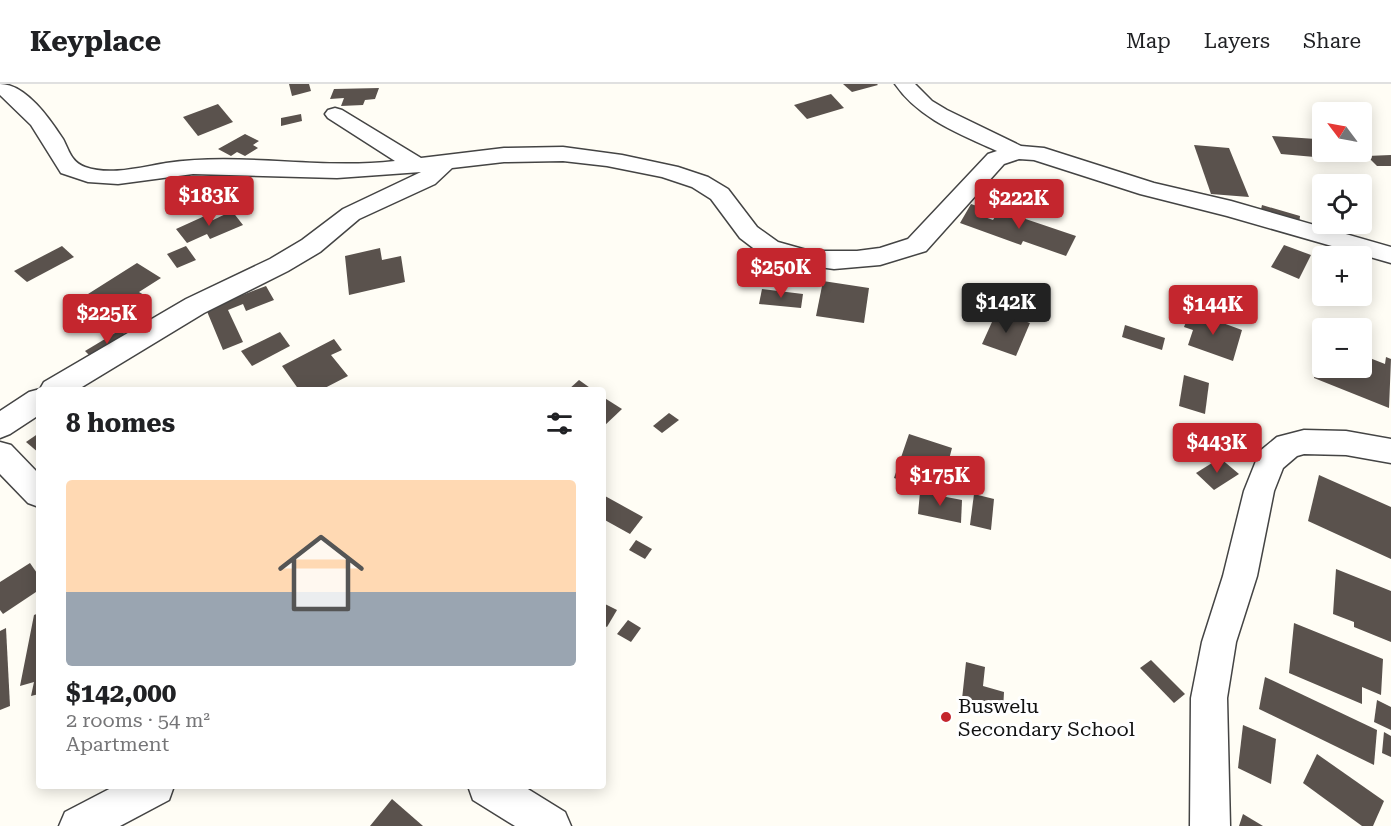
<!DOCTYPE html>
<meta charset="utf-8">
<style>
:root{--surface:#fff;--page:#f6f6f6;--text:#202124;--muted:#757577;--line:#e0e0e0;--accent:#c4262e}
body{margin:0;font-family:"Roboto Serif",serif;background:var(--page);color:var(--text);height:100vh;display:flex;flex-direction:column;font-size:22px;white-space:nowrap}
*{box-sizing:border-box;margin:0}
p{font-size:20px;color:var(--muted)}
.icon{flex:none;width:33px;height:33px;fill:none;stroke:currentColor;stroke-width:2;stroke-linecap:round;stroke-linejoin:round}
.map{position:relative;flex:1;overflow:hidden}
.drawer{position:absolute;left:36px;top:303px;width:570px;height:402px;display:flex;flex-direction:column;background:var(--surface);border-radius:6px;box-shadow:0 3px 15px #0003}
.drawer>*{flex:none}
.needle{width:39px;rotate:302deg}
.buttons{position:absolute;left:1312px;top:18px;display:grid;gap:12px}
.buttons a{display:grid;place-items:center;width:60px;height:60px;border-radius:6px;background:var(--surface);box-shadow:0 3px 15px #0003;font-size:30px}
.price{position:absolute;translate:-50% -51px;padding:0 14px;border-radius:6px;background:var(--accent);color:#fff;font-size:20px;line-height:39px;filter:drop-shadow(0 2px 3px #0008)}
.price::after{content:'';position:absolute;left:50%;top:36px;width:18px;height:14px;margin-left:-9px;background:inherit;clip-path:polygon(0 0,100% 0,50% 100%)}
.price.selected{background:#222;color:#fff}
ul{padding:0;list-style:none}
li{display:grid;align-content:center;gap:12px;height:318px;padding:0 30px}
li span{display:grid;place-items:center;height:186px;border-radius:6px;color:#555}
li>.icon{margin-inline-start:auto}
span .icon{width:108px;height:108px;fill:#fffc;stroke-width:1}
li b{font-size:26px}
h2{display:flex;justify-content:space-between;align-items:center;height:72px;padding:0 30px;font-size:26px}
header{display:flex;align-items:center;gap:36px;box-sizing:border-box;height:84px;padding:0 30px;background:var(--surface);border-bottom:2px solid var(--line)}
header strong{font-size:28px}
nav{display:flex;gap:33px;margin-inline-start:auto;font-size:21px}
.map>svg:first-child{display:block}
</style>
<header>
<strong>Keyplace</strong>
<nav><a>Map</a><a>Layers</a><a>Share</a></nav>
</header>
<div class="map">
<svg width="1391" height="742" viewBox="0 0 1391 742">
<rect width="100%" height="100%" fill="#fffdf5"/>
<g fill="#5a524d">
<path d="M289 0H309L311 7 292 12Z"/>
<path d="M843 0H877L878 1 852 8Z"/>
<path d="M379 4 375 15 365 16 363 21 341 22 344 14 330 15 334 5Z"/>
<path d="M831 10 844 24 807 35 794 21Z"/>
<path d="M218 20 233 38 198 52 183 33Z"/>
<path d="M301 30 302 37 281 42V34Z"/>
<path d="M245 50 259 57 253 61 258 64 245 72 237 68 231 72 218 65Z"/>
<path d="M1272 52 1316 55 1326 74 1281 70Z"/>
<path d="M1194 61 1229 64 1249 113 1211 110Z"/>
<path d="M1391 71V82H1377L1367 72Z"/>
<path d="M971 120 986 125 982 132 993 136 999 126 1076 152 1066 172 1023 157 1021 161 960 139Z"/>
<path d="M1262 121 1300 132 1299 141 1260 130Z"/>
<path d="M232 127 243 141 210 155 207 150 187 159 176 145 209 130 213 136Z"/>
<path d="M1284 161 1311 171 1299 195 1271 183Z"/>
<path d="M62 162 74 173 27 198 14 187Z"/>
<path d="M186 162 196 176 177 184 167 170Z"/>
<path d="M380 164 382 176 401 172 405 198 349 211 345 172Z"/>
<path d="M137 179 161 194 139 208 144 211 122 225 115 221 109 225 88 210Z"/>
<path d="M823 197 869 204 864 239 816 232Z"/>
<path d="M266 202 274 216 246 227 243 220 228 226 243 258 223 266 206 225Z"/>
<path d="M762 205 803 210 801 224 759 220Z"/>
<path d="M997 227 1030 239 1016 272 982 260Z"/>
<path d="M1190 227 1242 246 1233 277 1188 261 1193 246 1184 243Z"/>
<path d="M1125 241 1165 254 1162 266 1122 253Z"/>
<path d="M120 246 130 255 95 277 85 267Z"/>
<path d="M280 248 290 262 252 282 241 267Z"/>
<path d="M334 255 342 266 331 271 348 292 321 306H299L282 282Z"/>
<path d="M1322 263 1323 284H1362V271L1385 280 1386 273 1391 275 1389 324 1314 294Z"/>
<path d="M1184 291 1209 299 1205 330 1179 322Z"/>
<path d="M579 296 593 306H568Z"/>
<path d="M603 313 622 325 603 343Z"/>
<path d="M669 329 679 336 662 349 653 342Z"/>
<path d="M39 349V369L26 358Z"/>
<path d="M909 350 952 364 947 383 935 379 927 405 894 394Z"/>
<path d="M1220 374 1239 390 1214 406 1196 389Z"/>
<path d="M1319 391 1391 423V475L1308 437Z"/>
<path d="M920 408 962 416 961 439 918 430Z"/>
<path d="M974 410 994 415 991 446 970 441Z"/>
<path d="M605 412 643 433 630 450 603 435V415Z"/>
<path d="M636 456 652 465 645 475 629 466Z"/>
<path d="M30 479 39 492V506L3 530 0 526V498Z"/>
<path d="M1336 485 1391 507V558L1354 543V538L1333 530Z"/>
<path d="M603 519 617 526 607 543 603 541Z"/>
<path d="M39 529V610L31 612 34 598 20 602 34 531Z"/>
<path d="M628 536 641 544 631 558 617 550Z"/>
<path d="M1294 539 1383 575 1381 611 1362 603V620L1289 589Z"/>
<path d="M6 544 10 622 0 626V547Z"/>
<path d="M1151 576 1185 610 1174 619 1140 584Z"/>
<path d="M966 578 985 583 983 602 1004 608 1003 627 962 615Z"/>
<path d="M1265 593 1377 646 1374 681 1259 625Z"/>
<path d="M1377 616 1391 623V646L1374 638Z"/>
<path d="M1243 641 1276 655 1271 700 1238 684Z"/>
<path d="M1384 648 1391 652V673L1382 669Z"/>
<path d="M1317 670 1384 717 1373 742H1362L1303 699Z"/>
<path d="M392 715 423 742H370Z"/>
<path d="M1243 730 1263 742H1239Z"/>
</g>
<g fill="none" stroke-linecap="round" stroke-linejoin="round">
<g stroke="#444" stroke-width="3">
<g id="minor">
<path d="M0 0C26 0 50 35 63 55 69 66 71 78 85 83 110 92 141 83 166 79 242 68 319 86 395 77L328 34 325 30 328 26 335 24 342 26 421 74 504 64 563 63 622 71 678 83 708 93 728 105 757 143 778 158 810 167H857L880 164 908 155 988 70 997 67C960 50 919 35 895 0H915L932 17 947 26 1021 62 1044 64 1154 99 1231 117 1391 163V179L1227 132 1140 110 1034 76 1019 75 1004 80 926 167 880 181 834 185 789 179 761 170 740 154 711 115 692 103 662 93 607 82 563 77 504 78 452 84 435 100 359 135 320 168 288 187 204 229 77 306H39V331L10 350 0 354V327L29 308 40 305 44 298 186 215 270 175 302 156 343 125 421 88 337 94 193 90 118 100 88 98 61 89 31 41 0 11Z"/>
<path d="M1304 346 1346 347 1391 355V379L1346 371 1304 370 1297 372 1283 384 1274 407 1257 492 1236 558 1227 614 1230 742H1190L1191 614 1202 558 1223 492 1244 407 1260 367 1277 353Z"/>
<path d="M0 358 11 361 39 390V423L28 419 0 390Z"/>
<path d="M115 702H174L169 716 120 742H59L65 728Z"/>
<path d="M468 702H523L565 728 571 742H515L473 716Z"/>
</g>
</g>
<use href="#minor" fill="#fff" fill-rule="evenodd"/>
</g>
<circle fill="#c4262e" stroke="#fff" stroke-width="2" cx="946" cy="633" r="6"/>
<g text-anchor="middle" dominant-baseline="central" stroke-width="6" stroke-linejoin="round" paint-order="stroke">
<g font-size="20" fill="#111" stroke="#fff" text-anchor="start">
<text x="958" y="622">Buswelu<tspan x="958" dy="23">Secondary School</tspan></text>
</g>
</g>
</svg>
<div class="buttons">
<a><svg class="needle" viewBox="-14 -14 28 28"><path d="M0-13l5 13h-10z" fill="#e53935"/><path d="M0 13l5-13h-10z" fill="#757577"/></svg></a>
<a><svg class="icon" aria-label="locate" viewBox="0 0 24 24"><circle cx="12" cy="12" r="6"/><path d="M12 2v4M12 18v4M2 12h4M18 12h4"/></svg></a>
<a>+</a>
<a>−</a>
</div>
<b class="price" style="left:209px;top:143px">$183K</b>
<b class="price" style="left:1019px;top:146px">$222K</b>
<b class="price" style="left:781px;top:215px">$250K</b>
<b class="price selected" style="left:1006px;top:250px">$142K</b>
<b class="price" style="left:1213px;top:252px">$144K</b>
<b class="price" style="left:107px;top:261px">$225K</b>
<b class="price" style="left:1217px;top:390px">$443K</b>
<b class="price" style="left:940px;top:423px">$175K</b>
<section class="drawer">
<h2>8 homes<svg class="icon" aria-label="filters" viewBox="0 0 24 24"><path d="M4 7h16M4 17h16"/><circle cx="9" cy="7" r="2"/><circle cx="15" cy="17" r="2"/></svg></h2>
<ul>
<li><span style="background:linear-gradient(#ffd9b3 60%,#9aa5b1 0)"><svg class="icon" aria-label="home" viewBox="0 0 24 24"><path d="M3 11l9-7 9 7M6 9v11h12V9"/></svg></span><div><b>$142,000</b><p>2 rooms · 54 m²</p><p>Apartment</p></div></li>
</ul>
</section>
</div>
